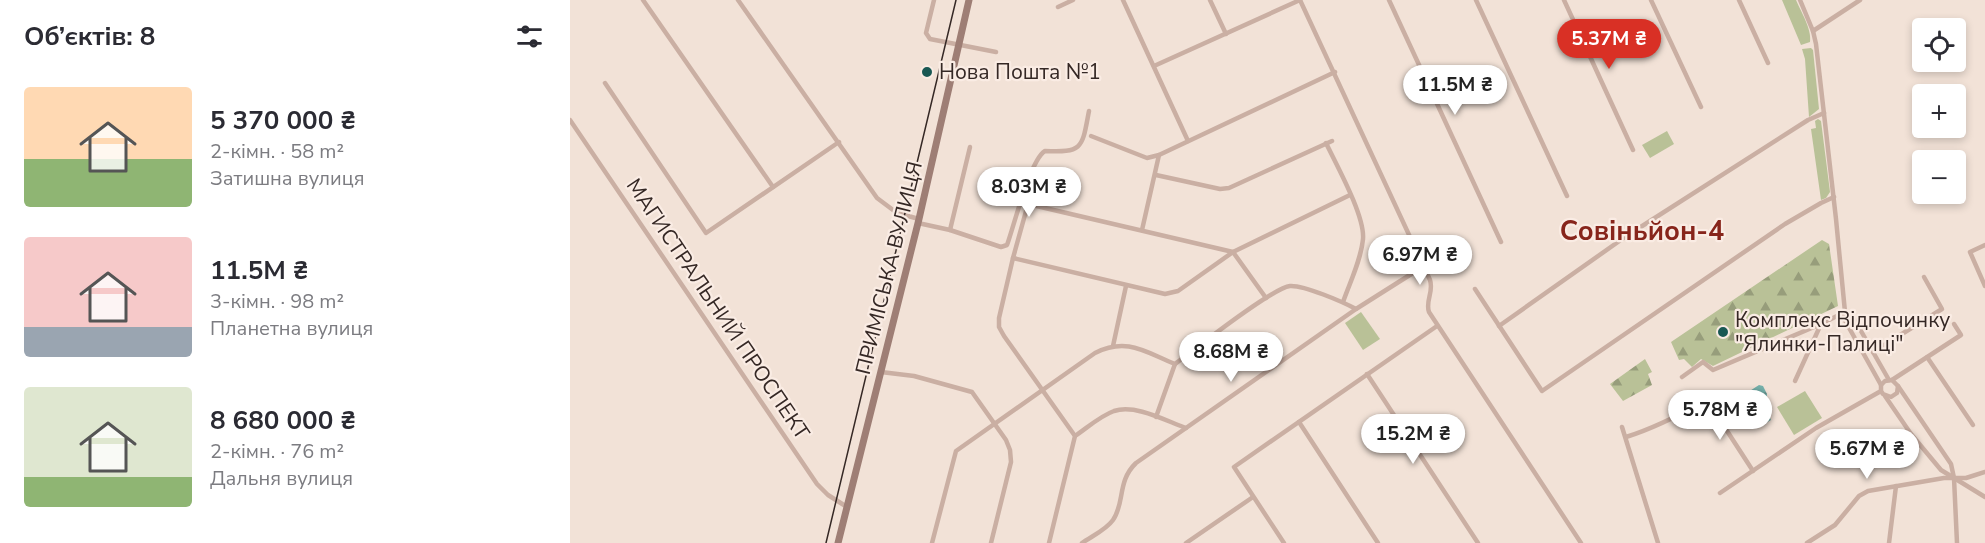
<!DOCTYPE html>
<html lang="uk">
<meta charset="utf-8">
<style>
:root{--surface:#fff;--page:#f2f2f3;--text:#2b2b33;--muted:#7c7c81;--accent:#d93025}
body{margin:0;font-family:"Nunito Sans",sans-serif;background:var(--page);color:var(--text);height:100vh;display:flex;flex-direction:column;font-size:22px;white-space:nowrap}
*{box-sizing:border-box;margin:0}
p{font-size:20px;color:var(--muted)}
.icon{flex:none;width:33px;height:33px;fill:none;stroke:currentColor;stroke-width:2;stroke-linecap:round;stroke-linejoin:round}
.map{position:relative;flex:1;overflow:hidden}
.details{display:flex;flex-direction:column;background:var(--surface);width:570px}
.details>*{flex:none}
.buttons{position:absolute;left:1342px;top:18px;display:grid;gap:12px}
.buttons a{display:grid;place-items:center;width:54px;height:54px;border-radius:6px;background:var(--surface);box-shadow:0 3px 9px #0003;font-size:30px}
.price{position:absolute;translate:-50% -51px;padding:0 14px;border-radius:21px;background:#fff;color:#222;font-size:20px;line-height:39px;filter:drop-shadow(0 2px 3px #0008)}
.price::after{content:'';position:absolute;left:50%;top:36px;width:18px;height:14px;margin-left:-9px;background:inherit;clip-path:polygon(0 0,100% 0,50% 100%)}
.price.active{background:var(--accent);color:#fff}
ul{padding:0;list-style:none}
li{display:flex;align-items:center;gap:18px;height:150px;padding:0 24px}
li span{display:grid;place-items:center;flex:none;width:168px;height:120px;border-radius:6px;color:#555}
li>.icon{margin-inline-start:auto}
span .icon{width:72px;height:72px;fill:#fffc;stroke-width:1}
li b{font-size:26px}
h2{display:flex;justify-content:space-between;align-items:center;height:72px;padding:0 24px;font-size:26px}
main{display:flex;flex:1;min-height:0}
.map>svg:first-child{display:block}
</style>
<main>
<section class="details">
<h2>Об’єктів: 8<svg class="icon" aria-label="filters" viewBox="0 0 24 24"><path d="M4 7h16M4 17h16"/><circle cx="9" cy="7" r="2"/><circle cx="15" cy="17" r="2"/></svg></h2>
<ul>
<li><span style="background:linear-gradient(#ffd9b3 60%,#8fb573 0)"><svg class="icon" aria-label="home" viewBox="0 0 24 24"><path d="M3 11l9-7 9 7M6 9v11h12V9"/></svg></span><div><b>5 370 000 ₴</b><p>2-кімн. · 58 m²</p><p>Затишна вулиця</p></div></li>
<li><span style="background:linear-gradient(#f6c9c9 75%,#9aa5b1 0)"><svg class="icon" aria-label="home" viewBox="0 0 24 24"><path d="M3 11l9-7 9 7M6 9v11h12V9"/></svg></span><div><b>11.5M ₴</b><p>3-кімн. · 98 m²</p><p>Планетна вулиця</p></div></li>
<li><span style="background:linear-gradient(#dfe7d0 75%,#8fb573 0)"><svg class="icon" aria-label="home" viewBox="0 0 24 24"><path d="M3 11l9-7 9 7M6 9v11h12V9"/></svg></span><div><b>8 680 000 ₴</b><p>2-кімн. · 76 m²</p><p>Дальня вулиця</p></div></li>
</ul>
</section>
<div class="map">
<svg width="1415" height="543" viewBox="0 0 1415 543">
<defs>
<pattern id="forest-firs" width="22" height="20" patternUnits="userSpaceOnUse" patternTransform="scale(1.5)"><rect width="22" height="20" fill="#b9c197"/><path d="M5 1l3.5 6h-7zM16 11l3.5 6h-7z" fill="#979d7b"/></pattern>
<pattern id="water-ripples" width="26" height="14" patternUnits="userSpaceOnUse" patternTransform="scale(1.5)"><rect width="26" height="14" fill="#75b0aa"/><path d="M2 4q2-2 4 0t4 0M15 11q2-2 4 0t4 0" fill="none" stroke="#618f8a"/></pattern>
</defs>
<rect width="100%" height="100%" fill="#f2e2d7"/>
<g fill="#b9c197">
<path d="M1212 0H1226C1231 12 1242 29 1240 42L1231 45Z"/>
<path d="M1241 48 1243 50 1249 109 1239 117 1235 59 1232 49Z"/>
<path d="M1248 119 1251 121 1260 192 1256 198 1251 200 1241 129 1246 128 1245 121Z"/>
<path d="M1097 131 1104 144 1080 158 1072 145Z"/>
<path d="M791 312 810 339 793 350 775 323Z"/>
<path d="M1235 391 1252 418 1224 435 1207 407Z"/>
<path d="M1323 440 1330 451 1308 464 1301 454Z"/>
</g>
<g fill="url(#forest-firs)">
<path d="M1252 240 1259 244 1268 306 1143 366 1131 359 1122 367 1114 359 1109 360 1101 342Z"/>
<path d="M1075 359 1082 372 1078 374 1082 385 1053 401 1040 384Z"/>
</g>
<path fill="url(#water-ripples)" d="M1189 385 1193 386 1197 394V404L1194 406 1201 420 1194 424 1191 423 1175 398V394Z"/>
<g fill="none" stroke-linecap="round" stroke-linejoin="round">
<g stroke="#caafa3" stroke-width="4.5">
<path d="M73 0 203 187"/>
<path d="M168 0 307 198 327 213 349 219"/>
<path d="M364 0 356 33 360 39 426 52"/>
<path d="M553 0 618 141"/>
<path d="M640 0 656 34"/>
<path d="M730 0 860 280C864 292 855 301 859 312L1011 543"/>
<path d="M819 0 931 242"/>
<path d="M906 0 997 196"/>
<path d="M994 0 1063 150"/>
<path d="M1081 0 1131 107"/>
<path d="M1169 0 1198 63"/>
<path d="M1230 0 1243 31 1246 44 1266 219 1275 312 1273 317 1311 385"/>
<path d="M488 7 503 0"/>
<path d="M1243 31 1290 0"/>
<path d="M584 66 730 0"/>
<path d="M35 83 136 233 269 142"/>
<path d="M0 120 247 484 258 495 277 507"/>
<path d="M521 136 577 158 589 155"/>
<path d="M756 143C767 166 795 216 793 239 791 260 780 282 773 302"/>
<path d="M586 175 650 189 659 188 762 141"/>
<path d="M348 223 380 230 431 247 437 245C444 226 460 160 475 151 514 153 512 147 519 111"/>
<path d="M380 230 400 147"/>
<path d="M572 230 589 155 765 72"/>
<path d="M1415 245 1400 252 1415 286"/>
<path d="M443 258 595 294 608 291 663 252 780 195"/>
<path d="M905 289 972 391 1215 224 1251 203 1264 197"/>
<path d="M1275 312 1281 314 1283 317 1319 380"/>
<path d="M929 326 1055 237 1238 120 1254 113"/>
<path d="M543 346 556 286"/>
<path d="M1303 352 1372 309 1354 277"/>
<path d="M1357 357 1403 425"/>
<path d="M311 372 344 376 402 392 436 440 440 450 441 462 421 543"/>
<path d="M797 374 908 543"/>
<path d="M1112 377 1133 362 1143 370 1251 324"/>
<path d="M1322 380 1391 335 1384 324"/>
<path d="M1225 381 1251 324 1275 312"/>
<path d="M1328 386 1381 464 1384 478 1387 543"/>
<path d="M1315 396 1341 434 1371 470 1415 497"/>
<path d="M586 417 605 364"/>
<path d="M729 422 808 543"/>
<path d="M1052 427 1088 543"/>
<path d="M505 436C517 428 530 416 544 411 566 404 596 421 616 428"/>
<path d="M1056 437C1085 428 1110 415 1137 400L1183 471"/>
<path d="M1150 493 1246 428 1311 391V385L1315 381 1322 380 1328 386 1327 393 1321 397 1313 394 1311 391"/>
<path d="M362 543 386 451 525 353C557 337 575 352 605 364 625 349 702 288 720 286 734 285 773 302 786 309"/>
<path d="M479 543 505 436 434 336 429 327V318L443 258 458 204 663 252 696 298"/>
<path d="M512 543C522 536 536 530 543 520 555 503 547 481 566 463L786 309 854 266"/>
<path d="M616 543 683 497"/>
<path d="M714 543 664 467 867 326"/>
<path d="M1237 543 1265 525 1289 496 1298 491 1374 478H1396L1415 472"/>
<path d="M1319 543 1326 486"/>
</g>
<path stroke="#9e7e75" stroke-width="7" d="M268 543 349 219 399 0"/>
<path stroke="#352825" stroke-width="1.5" d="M256 543 386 0"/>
</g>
<g fill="#195853" stroke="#faece4" stroke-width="2">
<circle cx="357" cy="72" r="6"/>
<circle cx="1153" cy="332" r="6"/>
</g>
<g text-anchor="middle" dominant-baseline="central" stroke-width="4.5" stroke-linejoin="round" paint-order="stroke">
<g font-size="21" fill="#352825" stroke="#faece4" text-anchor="start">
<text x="369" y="72">Нова Пошта №1</text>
<text x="1165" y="320">Комплекс Відпочинку<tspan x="1165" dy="24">"Ялинки-Палиці"</tspan></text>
</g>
<g font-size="21" fill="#352825" stroke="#faece4">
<text transform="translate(319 268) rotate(-76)">ПРИМІСЬКА ВУЛИЦЯ</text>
<text transform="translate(148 309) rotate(56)">МАГИСТРАЛЬНИЙ ПРОСПЕКТ</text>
</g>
<g font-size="27" font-weight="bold" fill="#87251b" stroke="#faece4">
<text x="1072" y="231">Совіньйон-4</text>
</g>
</g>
</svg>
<div class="buttons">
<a><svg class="icon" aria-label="locate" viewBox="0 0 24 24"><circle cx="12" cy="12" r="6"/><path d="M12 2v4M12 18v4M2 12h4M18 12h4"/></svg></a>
<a>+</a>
<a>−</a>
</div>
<b class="price active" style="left:1039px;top:70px">5.37M ₴</b>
<b class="price" style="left:885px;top:116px">11.5M ₴</b>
<b class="price" style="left:459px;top:218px">8.03M ₴</b>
<b class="price" style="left:850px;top:286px">6.97M ₴</b>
<b class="price" style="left:661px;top:383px">8.68M ₴</b>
<b class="price" style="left:1150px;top:441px">5.78M ₴</b>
<b class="price" style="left:843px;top:465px">15.2M ₴</b>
<b class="price" style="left:1297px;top:480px">5.67M ₴</b>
</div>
</main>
